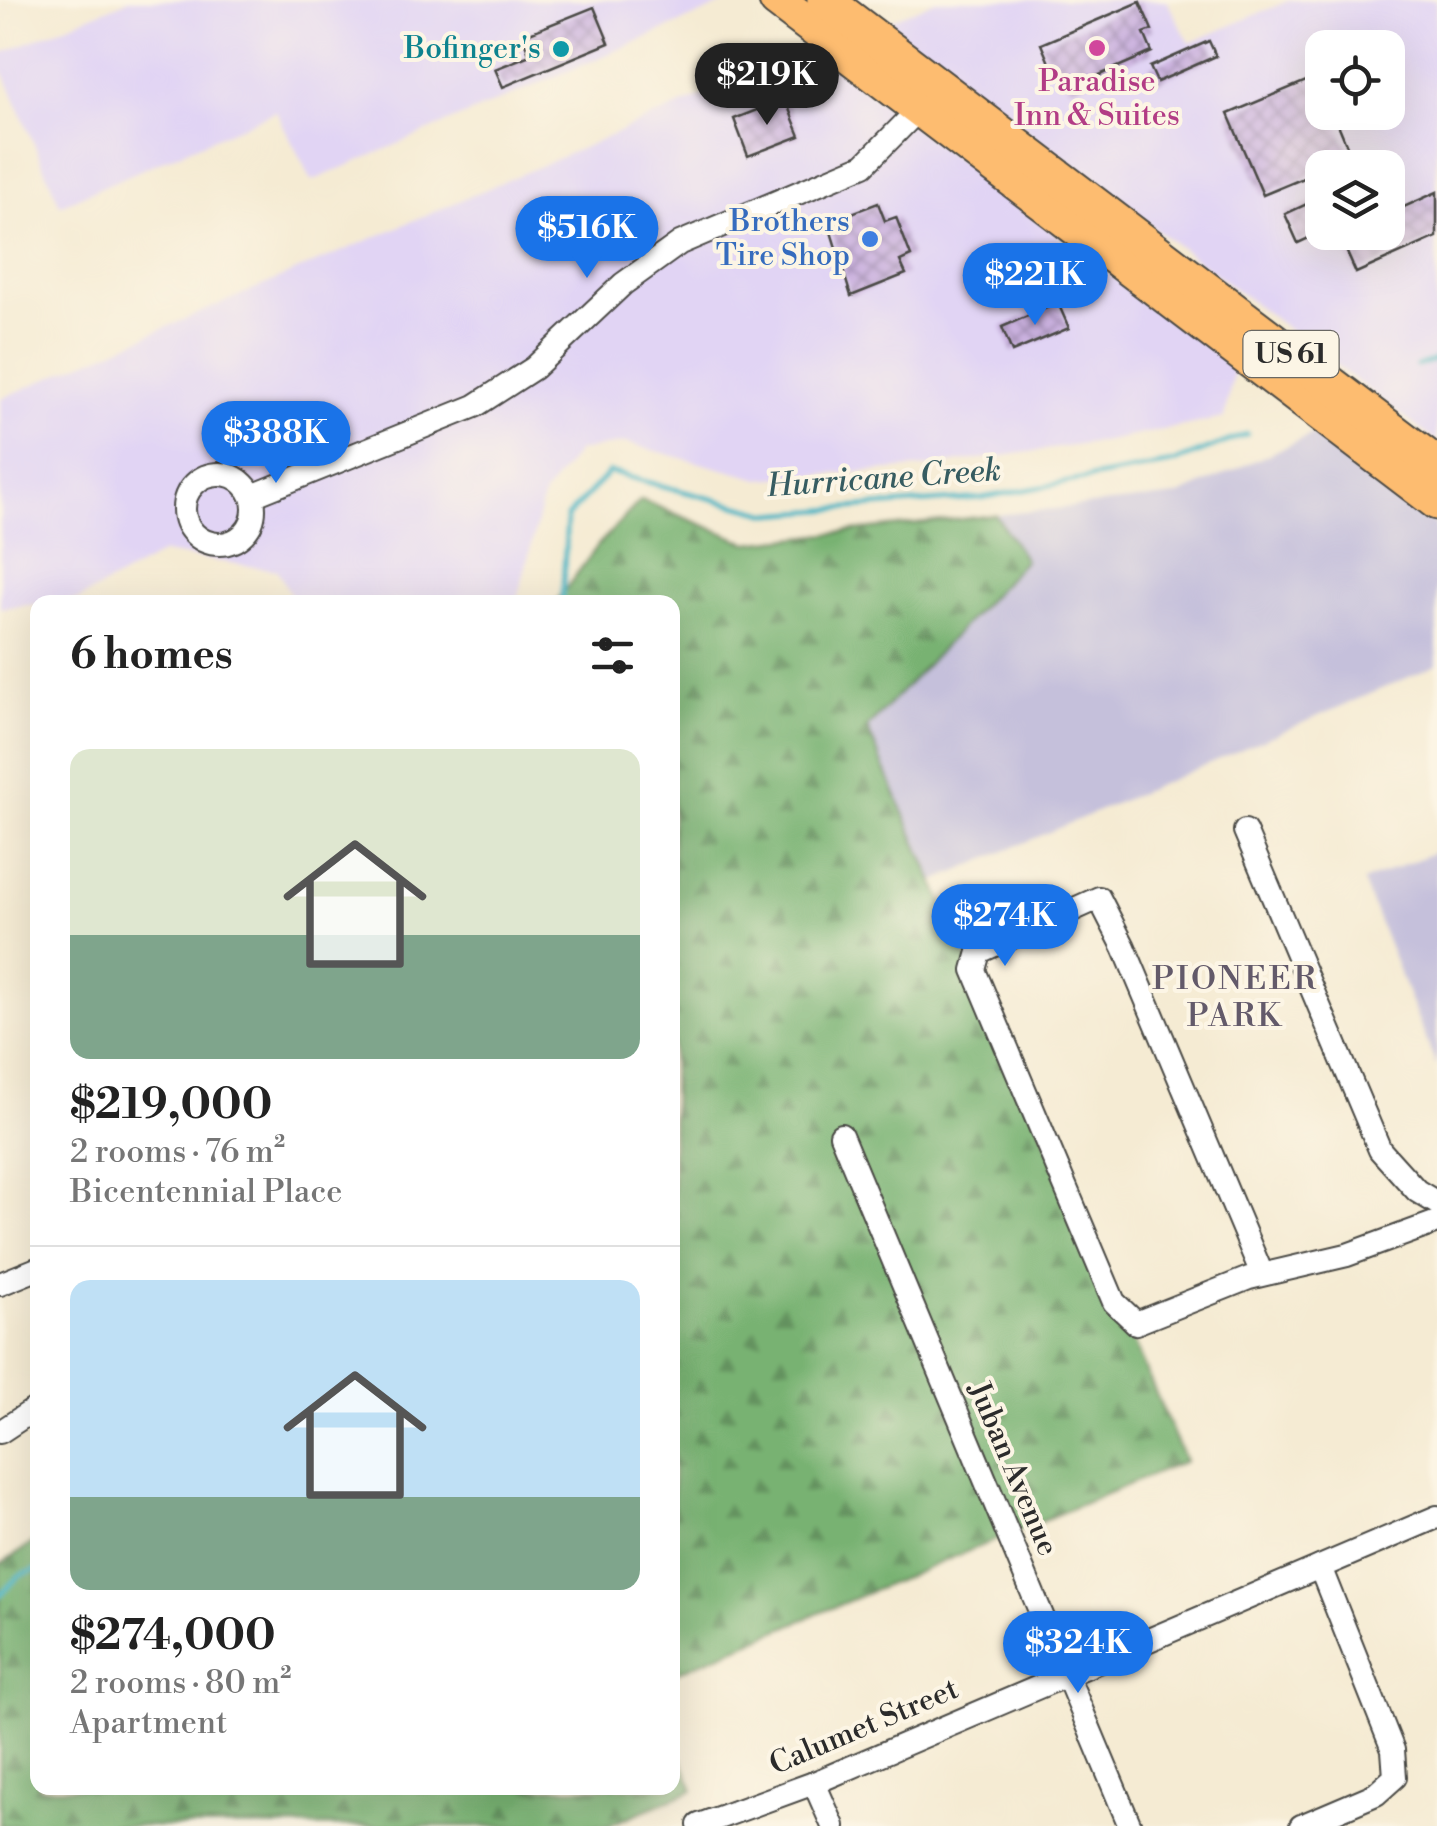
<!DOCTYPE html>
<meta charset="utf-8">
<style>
:root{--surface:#fff;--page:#f6f6f6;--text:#222;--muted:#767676;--line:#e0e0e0;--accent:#1a73e8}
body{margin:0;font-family:"Libre Bodoni",serif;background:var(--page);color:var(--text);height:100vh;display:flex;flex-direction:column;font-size:38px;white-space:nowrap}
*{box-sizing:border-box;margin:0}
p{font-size:32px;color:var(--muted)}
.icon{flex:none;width:55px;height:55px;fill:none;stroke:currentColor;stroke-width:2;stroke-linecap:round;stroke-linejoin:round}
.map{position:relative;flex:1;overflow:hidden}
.sheet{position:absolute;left:30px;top:595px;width:650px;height:1200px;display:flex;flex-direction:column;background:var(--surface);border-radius:20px;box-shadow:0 10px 40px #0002}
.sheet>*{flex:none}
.tools{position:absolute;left:1305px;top:30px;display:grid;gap:20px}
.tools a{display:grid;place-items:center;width:100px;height:100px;border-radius:20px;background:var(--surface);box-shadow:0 10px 40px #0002;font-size:50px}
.price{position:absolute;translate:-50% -85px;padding:0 22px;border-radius:35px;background:var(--accent);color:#fff;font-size:32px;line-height:65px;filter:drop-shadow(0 2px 5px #0008)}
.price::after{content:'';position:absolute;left:50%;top:60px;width:30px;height:22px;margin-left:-15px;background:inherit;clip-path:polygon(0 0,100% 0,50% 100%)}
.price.active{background:#222;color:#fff}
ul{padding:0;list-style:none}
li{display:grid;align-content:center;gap:20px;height:530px;padding:0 40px}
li+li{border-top:2px solid var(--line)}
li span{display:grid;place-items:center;height:310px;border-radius:20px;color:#555}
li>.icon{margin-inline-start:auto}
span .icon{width:180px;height:180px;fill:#fffc;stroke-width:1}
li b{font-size:42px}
h2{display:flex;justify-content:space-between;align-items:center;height:120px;padding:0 40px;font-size:42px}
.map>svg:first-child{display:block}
</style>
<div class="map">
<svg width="1437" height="1826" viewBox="0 0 1437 1826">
<defs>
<pattern id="forest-firs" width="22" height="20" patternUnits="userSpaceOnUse" patternTransform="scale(2.5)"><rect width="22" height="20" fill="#78b272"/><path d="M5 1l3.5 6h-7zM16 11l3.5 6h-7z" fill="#63915e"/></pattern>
<pattern id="building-cross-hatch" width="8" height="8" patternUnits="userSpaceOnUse" patternTransform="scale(2.5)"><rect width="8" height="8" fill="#cab1df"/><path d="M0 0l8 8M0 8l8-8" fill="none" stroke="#a490b5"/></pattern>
</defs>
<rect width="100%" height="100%" fill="#fcf5e5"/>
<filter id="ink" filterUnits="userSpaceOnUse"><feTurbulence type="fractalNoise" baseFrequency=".01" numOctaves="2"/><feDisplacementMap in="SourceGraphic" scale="20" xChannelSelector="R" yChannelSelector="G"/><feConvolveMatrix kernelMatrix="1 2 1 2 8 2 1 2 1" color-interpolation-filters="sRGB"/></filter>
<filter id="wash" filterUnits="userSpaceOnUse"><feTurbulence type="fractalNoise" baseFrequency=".0048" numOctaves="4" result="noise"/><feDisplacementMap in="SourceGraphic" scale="40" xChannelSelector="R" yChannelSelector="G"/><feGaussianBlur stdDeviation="2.25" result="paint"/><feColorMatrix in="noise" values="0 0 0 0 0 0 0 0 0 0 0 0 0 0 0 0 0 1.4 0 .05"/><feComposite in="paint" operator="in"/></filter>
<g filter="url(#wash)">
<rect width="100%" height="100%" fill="#f5ebd3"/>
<g fill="#e1d4f4" fill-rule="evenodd">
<path d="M128 0H734L312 181 276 111 60 205 0 64V54Z"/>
<path d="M936 0H1166L1190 43 1290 0H1436L1437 442 884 23ZM1322 48H1388V112H1322ZM1322 168H1388V232H1322Z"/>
<path d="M811 49 1234 368 1224 418 1107 441 918 468 760 479 626 443 578 451 544 494 517 602H295L277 570 163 553 78 600 0 608V399Z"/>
</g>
<g fill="#c5c0db">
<path d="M1313 434 1437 525V665L933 882 866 728 1025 561 996 515 1177 496Z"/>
<path d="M1437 851V1067L1363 882Z"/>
</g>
<g fill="url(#forest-firs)" stroke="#526e4e" stroke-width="2.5">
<path d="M641 500 748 543 996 515 1025 560 867 728 1185 1461 673 1674 672 602H556L599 544Z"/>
<path d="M37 1540 38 1788H672L673 1739 694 1790 607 1826H0V1565Z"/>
</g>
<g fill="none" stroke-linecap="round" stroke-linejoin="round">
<g stroke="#49b6c5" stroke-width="5">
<path d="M1417 366 1437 359"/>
<path d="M562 602 567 517 609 472 770 514 981 498 1172 463 1247 434"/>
<path d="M0 1595 20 1575 38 1569"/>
</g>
</g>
<g id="blocks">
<g fill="url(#building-cross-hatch)">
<path d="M1140 2 1152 30 1144 33 1152 52 1070 88 1062 68 1053 72 1041 44Z"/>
<path d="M594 7 609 43 503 87 495 69 530 55 522 36Z"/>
<path d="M1209 41 1216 56 1157 82 1150 67Z"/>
<path d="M1318 76 1322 112H1333L1352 158 1263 195 1228 114Z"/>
<path d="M785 99 800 136 748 156 734 119Z"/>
<path d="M1437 192V237L1356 273 1338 232H1388V214Z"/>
<path d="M1322 197V232L1298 243 1285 214Z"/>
<path d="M878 203 885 221 896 217 911 256 900 261 906 274 851 296 828 222Z"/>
<path d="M1058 303 1069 328 1012 352 1002 327Z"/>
</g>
</g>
</g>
<g filter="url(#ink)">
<use href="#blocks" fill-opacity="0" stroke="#494844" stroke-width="2.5"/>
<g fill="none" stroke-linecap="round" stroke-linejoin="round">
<g stroke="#494844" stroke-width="26">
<g id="minor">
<circle cx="219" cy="509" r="35"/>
<path d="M252 496 475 406 534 368 623 284 680 243 864 165 927 101"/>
<path d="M1245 831 1380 1150 1417 1191 1437 1203"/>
<path d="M841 1135 1130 1826"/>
<path d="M1262 1274 1124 947 1099 898 979 952 974 970 1114 1302 1136 1323 1249 1278 1347 1255 1437 1222"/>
<path d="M0 1284 37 1269"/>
<path d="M0 1432 38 1407"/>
<path d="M814 1783 833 1826"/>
<path d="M699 1825 814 1783 1437 1517"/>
<path d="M1301 1826 1376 1794 1395 1777 1393 1750 1320 1567"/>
</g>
</g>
<g stroke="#494844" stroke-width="39">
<g id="highway">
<path d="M777 0 1437 502"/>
<path d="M825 0 1437 465"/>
</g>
</g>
<use href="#minor" stroke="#fff" stroke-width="22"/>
<use href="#highway" stroke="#fdbc6f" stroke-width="35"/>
</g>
</g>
<circle fill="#d1479c" stroke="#fcf5e5" stroke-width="4" cx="1097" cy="48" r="10"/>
<circle fill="#0f9aa8" stroke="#fcf5e5" stroke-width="4" cx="561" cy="49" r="10"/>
<circle fill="#3f7fe0" stroke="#fcf5e5" stroke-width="4" cx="870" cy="239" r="10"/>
<g text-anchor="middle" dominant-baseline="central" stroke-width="8" stroke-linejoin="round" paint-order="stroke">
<rect fill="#fcf5e5" stroke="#6a6863" stroke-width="2.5" x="1243.5" y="331" width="95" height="46" rx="8"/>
<g font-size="28" font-weight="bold" fill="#2b2b2b">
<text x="1291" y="354">US 61</text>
</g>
<g font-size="30" fill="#0d838f" stroke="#fcf5e5" text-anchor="end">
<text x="541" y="49">Bofinger's</text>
</g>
<g font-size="30" fill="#b23c85" stroke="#fcf5e5">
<text x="1097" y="82">Paradise<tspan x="1097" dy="34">Inn &amp; Suites</tspan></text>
</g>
<g font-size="30" fill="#366cbe" stroke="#fcf5e5" text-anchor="end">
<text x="850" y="222">Brothers<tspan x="850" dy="34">Tire Shop</tspan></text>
</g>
<g font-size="30" fill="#2b2b2b" stroke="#fcf5e5">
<text transform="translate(1013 1469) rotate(67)">Juban Avenue</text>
<text transform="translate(864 1727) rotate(-23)">Calumet Street</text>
</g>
<g font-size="32" font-style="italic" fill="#365c61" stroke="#fcf5e5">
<text transform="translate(884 478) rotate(-4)">Hurricane Creek</text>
</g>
<g font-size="32" letter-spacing="2.5" fill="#635a6a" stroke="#fcf5e5">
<text x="1235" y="979">PIONEER<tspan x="1235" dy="37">PARK</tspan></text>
</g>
</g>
</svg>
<div class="tools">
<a><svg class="icon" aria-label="locate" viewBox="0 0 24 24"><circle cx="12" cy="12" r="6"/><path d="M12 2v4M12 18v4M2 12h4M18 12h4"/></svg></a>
<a><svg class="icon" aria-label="layers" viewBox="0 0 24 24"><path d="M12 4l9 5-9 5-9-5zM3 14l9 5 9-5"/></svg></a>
</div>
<b class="price active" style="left:767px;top:128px">$219K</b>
<b class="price" style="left:587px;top:281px">$516K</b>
<b class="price" style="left:1035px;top:328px">$221K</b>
<b class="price" style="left:276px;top:486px">$388K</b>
<b class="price" style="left:1005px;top:969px">$274K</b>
<b class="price" style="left:1078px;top:1696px">$324K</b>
<section class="sheet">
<h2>6 homes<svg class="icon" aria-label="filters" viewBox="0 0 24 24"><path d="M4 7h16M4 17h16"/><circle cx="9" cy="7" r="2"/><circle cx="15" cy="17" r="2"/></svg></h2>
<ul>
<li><span style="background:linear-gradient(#dfe7d0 60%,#7fa58c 0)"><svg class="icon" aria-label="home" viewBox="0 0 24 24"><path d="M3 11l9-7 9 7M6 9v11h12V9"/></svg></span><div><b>$219,000</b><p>2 rooms · 76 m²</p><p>Bicentennial Place</p></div></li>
<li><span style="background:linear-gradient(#bfe0f5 70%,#7fa58c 0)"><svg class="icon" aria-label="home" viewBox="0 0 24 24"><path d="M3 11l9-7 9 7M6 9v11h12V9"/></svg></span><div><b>$274,000</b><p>2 rooms · 80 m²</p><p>Apartment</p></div></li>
</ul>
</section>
</div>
